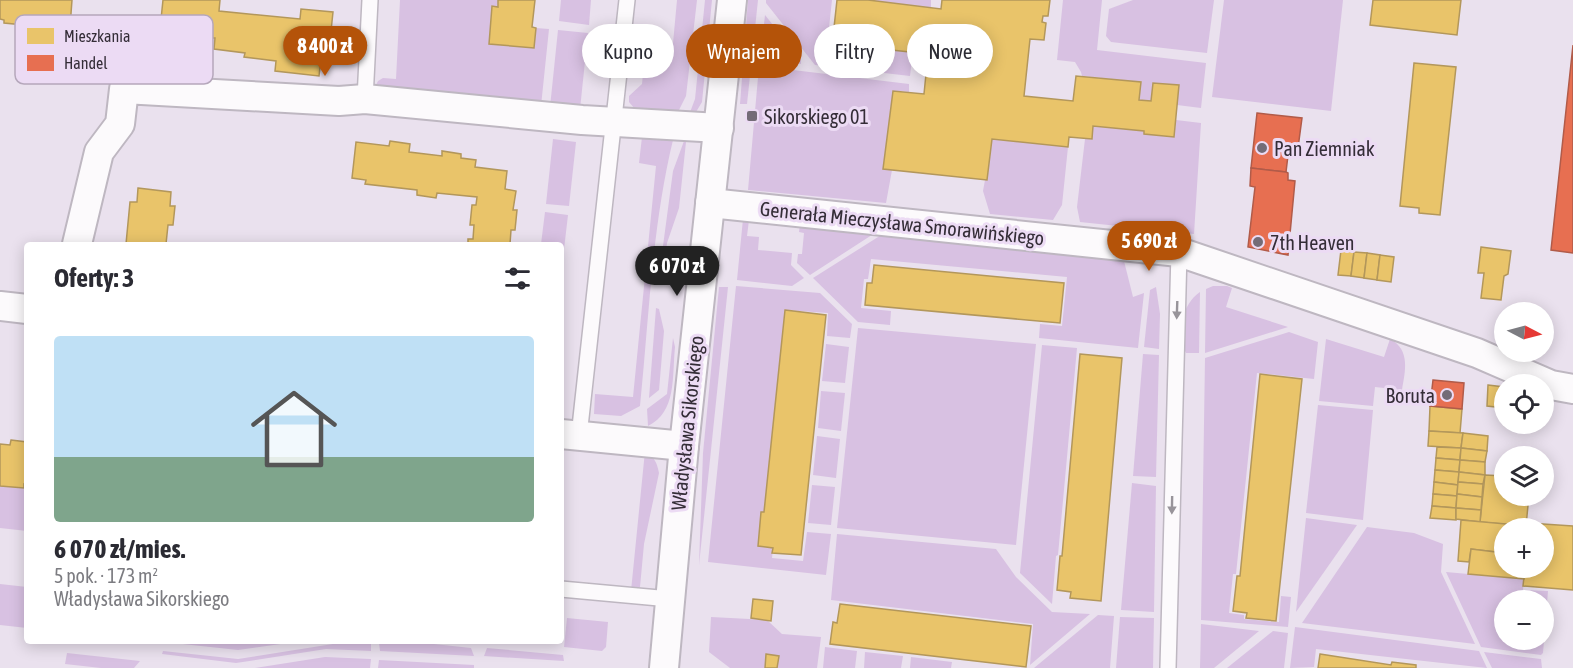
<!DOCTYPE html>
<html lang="pl">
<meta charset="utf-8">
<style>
:root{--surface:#fff;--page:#f2f2f3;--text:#2b2b33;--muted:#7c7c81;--line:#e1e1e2;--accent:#b45309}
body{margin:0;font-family:"Asap Condensed",sans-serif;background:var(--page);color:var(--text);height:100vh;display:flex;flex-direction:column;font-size:22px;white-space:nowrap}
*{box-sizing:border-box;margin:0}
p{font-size:20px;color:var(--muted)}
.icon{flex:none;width:33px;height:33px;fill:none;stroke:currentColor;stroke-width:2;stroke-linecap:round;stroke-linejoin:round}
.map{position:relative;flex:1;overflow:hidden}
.drawer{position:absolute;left:24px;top:242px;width:540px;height:402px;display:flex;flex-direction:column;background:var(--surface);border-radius:6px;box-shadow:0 3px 15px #0003}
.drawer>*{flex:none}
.guide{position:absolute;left:582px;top:24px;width:570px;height:54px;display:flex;gap:12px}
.needle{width:39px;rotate:96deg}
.tools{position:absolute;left:1494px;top:302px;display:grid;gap:12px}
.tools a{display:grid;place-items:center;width:60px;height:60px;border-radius:50%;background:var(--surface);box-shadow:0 3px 15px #0003;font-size:30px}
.price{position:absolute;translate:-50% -51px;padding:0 14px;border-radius:21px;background:var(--accent);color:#fff;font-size:20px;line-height:39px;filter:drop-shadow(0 2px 3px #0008)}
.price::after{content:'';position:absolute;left:50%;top:36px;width:18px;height:14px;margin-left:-9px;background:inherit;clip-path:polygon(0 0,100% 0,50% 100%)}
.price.active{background:#222;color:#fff}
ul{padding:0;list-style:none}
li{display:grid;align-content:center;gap:12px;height:318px;padding:0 30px}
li+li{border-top:2px solid var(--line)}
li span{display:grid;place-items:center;height:186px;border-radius:6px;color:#555}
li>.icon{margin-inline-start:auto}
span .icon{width:108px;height:108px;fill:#fffc;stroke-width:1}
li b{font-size:26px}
h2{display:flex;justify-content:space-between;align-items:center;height:72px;padding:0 30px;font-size:26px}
.pill{padding:0 21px;border-radius:27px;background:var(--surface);box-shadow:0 3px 15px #0003;font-size:21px;line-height:54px}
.pill.active{background:var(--accent);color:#fff}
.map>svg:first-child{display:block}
</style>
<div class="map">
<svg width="1573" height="668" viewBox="0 0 1573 668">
<rect width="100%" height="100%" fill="#eae1ee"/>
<g fill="#d8c1e2" fill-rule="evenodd">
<path d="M400 0H498V7L492 6 489 44 534 48 536 28 549 29 541 106 378 89 376 85 378 81 383 78 396 79Z"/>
<path d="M561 0H591L589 25 559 21Z"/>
<path d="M677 0H697L686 96 677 114 635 109 629 102V96L642 84 645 53 672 54Z"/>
<path d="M705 0H712L702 102 696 112 689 115 695 99Z"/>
<path d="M748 0H758L747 104H740Z"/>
<path d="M766 0H832L827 46 863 49 864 47 913 52 910 76 815 65 766 3Z"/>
<path d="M868 0H931V8Z"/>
<path d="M1063 0H1102L1097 50 1206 63 1201 108 1177 105 1179 85 1153 83 1151 101 1139 100 1141 82 1082 76 1081 72 1075 62 1057 60Z"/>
<path d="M1133 0H1214L1207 53 1111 42 1106 36 1109 9Z"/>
<path d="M1224 0H1343L1331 111 1212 97Z"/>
<path d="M765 15 801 60V64L760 59Z"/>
<path d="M558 30 588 33 580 109 550 107Z"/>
<path d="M759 66 909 84V92L893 91 883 169 892 170 886 203 748 190Z"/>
<path d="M1176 120 1201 123 1194 234 1080 222 1077 207 1085 139H1092L1093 126 1144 131 1145 134 1174 137Z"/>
<path d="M642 137 673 140C652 227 649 317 640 406L621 416 594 414 595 394 633 397 656 166 639 163Z"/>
<path d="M553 139 576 142 569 206 546 204Z"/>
<path d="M992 139 1068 147 1062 205 1053 220 990 214 983 191 985 180H987Z"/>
<path d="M684 141 686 142 679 208 667 243 663 276H659L673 171Z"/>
<path d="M545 212 568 215 563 258H561V244H541Z"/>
<path d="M743 219 749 220 747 236 759 237 758 250 792 253 791 265 804 278 792 286 737 280Z"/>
<path d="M800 224 878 231 810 275 797 263 798 254H802L804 233 799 232Z"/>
<path d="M886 232 1122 253 1133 297 1144 293 1138 348 1039 338 1040 324 1062 326 1067 277 871 259 868 279H864L861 308 891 311 890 325 858 322 813 278Z"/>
<path d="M736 286 820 293 852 324 850 338 827 336 828 313 785 310 764 512 758 546 773 548 772 558 803 561 807 532 831 534 826 575 708 562Z"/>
<path d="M1213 286H1227L1232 288 1226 307 1288 327 1205 353 1206 289Z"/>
<path d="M719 287H728L699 565 703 453Z"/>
<path d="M1156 287 1160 314 1159 349 1144 347 1150 290Z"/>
<path d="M1200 292 1199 353H1186C1175 334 1182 304 1200 292Z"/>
<path d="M656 308 659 309 664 331 659 390 649 398Z"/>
<path d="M858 328 1036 344 1016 545 837 528Z"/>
<path d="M1289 332 1318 342 1314 379 1257 373 1236 574H1233L1229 613 1244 615V619L1279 622 1281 596 1291 597 1288 627 1201 620 1205 358Z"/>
<path d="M673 338 675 347C672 376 677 412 648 426L647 409 667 394Z"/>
<path d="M1326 339 1384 357 1390 339C1411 350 1405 372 1402 390L1375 387 1373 406 1319 401Z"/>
<path d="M826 344 849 347 845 383 822 381Z"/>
<path d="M1042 345 1077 348 1058 555 1056 556 1052 604 1020 573Z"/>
<path d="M1143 354 1159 355 1156 477 1133 476Z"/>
<path d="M821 391 845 393 841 431 818 428Z"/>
<path d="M1318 405 1373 410 1363 520 1306 513Z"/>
<path d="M817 436 840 439 836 478 813 475Z"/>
<path d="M645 451C654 457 657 462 659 473L644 544 640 587 631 591Z"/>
<path d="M1132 483 1156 486 1154 612 1121 610Z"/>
<path d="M24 484 27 485V531L0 528V486L24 488Z"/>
<path d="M812 485 835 487 831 525 808 523Z"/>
<path d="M1306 518 1357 525 1296 612Z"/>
<path d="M1367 527 1414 533 1443 544 1441 572 1475 644 1302 623Z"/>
<path d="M837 534 996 549 1016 577 1052 612 1090 614 1030 665 1033 624 831 600Z"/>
<path d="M1446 572 1524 579 1523 590 1548 591 1543 653 1541 655 1481 647ZM1504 600H1544V639H1504Z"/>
<path d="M0 584 27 587V628L0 625Z"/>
<path d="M1098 615 1114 616 1110 668H1034Z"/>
<path d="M711 617 767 620 782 634 821 637 817 668H730L709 652Z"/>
<path d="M1120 617 1154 618 1153 668H1116Z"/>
<path d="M567 618 608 622 606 647 602 651 564 647Z"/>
<path d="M1201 624 1259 631 1214 668H1200Z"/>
<path d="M1295 627 1479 651 1487 668 1316 649 1314 667 1290 668Z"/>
<path d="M1273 631 1288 633 1284 668H1227Z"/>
<path d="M164 640H302V641L238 650 164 642Z"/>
<path d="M358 640 371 641V651L326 649 236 663 162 654 163 651 238 659Z"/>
<path d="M397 640 471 648 474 656 380 651 379 643 383 641Z"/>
<path d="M825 647 857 651 855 668H823Z"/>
<path d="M487 648 563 655 564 661 484 656Z"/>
<path d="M865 652 903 656 901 668H864Z"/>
<path d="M1484 652 1541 659 1542 668H1492Z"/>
<path d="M67 653 140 661 134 668H101L65 664Z"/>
<path d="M325 657 371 659 370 668H255Z"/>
<path d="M911 657 952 662 951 668H910Z"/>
<path d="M379 660 474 665V668H378Z"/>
</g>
<g fill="#e9c46a" stroke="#b3975b" stroke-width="1.5">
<path d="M0 0H72L70 27 55 25V28L4 23V20L0 19Z"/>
<path d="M163 0H220L219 11 300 19 301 9 333 12 329 50H322L319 76 275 71 276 61 244 57 245 53 214 49 215 38H210L209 52 172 49 174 30 160 29Z"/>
<path d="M498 0H535L532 27 536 28 534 48 489 44 492 6 498 7Z"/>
<path d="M837 0H868L941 9 942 0H1050L1048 16H1043L1042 22 1046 23 1044 40 1030 39 1024 96 1073 101 1076 76 1141 82 1139 100 1151 101 1153 83 1179 85 1174 137 1144 134V131L1093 126 1092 139 1069 137 1068 147 992 139 987 180 883 169 893 91 924 94 928 54 864 47V49L832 46Z"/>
<path d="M1373 0H1461L1457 35 1370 25Z"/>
<path d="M1414 63 1456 67 1440 215 1419 213V208L1400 206Z"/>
<path d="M390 141 410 144 409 152 442 156V151L461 154V158L476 160 475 167 507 171 505 189 516 191 513 210H517L515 230H511L510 244H468V239H473L474 225H470L472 205H476L477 197 437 193 436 198 417 195V190L365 184 366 180 352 178 356 142 389 146Z"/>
<path d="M138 188 171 192 170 206H175L173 225H168L166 244H126L130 202H137Z"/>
<path d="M1481 247 1511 251 1508 274 1504 276 1501 300 1481 298 1484 273H1478Z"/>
<path d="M1341 250 1354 252 1351 276 1338 275Z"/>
<path d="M1354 252 1367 253 1364 278 1351 276Z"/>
<path d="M1367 253 1380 255 1377 280 1364 278Z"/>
<path d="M1380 255 1394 257 1391 282 1377 280Z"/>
<path d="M874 265 1064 283 1060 323 865 305 867 283H872Z"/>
<path d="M785 310 826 315 801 555 772 553 773 548 758 546 761 512H764Z"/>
<path d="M1080 354 1122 358 1101 601 1070 598 1071 592 1057 590 1060 556H1062Z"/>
<path d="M1260 374 1302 379 1276 621 1246 618 1247 613 1233 611 1237 576H1240Z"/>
<path d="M1488 385 1504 387V408L1487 406Z"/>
<path d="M1430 406 1462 409 1460 433 1429 431Z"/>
<path d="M1429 431 1463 433 1461 448 1428 446Z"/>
<path d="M1463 433 1488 436 1487 451 1461 448Z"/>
<path d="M11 440 27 442V485L24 484V488L0 486V444L10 445Z"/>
<path d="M1437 447 1461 448 1460 460 1436 458Z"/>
<path d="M1461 448 1487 451 1485 462 1460 460Z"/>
<path d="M1436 458 1460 460 1459 472 1435 470Z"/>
<path d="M1460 460 1485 462V475L1459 472Z"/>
<path d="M1435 470 1459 472 1458 485 1434 482Z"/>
<path d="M1459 472 1485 475 1483 484 1458 482Z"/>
<path d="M1485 475 1504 476V495H1529L1526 526 1480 522Z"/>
<path d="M1434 482 1458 485 1457 496 1433 494Z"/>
<path d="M1458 482 1483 484 1482 497 1457 494Z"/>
<path d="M1433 494 1457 496 1456 508 1432 506Z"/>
<path d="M1457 494 1482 497 1481 510 1456 508Z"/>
<path d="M1432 506 1456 508V520L1430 518Z"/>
<path d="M1456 508 1481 510 1480 522 1456 519Z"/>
<path d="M1461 520 1528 526V528H1504V553L1471 549 1469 562 1458 561Z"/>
<path d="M1528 523 1573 526V590L1523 586 1525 567H1544V528H1528Z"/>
<path d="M1471 549 1504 553V567H1525L1524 579 1468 574Z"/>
<path d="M753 599 773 601 771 621 751 618Z"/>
<path d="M840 604 1031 626 1026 667 830 644 833 622 837 623Z"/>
<path d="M766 654 779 656 777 668H765Z"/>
<path d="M1320 654 1391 665 1392 662 1416 665V668H1318Z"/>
</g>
<g fill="#e76f51" stroke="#b15b49" stroke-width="1.5">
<path d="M1573 45V253L1551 250Z"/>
<path d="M1257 113 1302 118 1298 148 1289 147 1286 172 1251 168Z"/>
<path d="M1251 168 1286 172 1288 173V180L1295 181 1288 255 1248 247 1255 187 1250 186Z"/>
<path d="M1433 380 1464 383 1462 409 1430 406Z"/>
</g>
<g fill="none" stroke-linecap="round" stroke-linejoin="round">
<g stroke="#beb7c1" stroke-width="18">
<g id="lane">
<path d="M365 99 370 0"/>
<path d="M579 436 627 0"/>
<path d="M561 589 670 599"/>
<path d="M1168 668 1179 252"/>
</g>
</g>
<g stroke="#beb7c1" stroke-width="32">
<g id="street">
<path d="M710 203 1179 252 1477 353 1551 385 1573 389"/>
<path d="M77 244 99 152 120 124 124 89 339 101 365 99 582 120 719 128"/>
<path d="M0 306 27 309"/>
<path d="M561 434 684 446"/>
<path d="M664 668 684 446 732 0"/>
</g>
</g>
<use href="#lane" stroke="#fcfafc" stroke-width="15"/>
<use href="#street" stroke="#fcfafc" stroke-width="28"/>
</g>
<defs><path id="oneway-solid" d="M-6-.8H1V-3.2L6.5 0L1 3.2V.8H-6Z" transform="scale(1.5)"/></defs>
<g fill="#98949a">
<use href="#oneway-solid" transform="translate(1177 310) rotate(92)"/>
<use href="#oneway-solid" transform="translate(1172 505) rotate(91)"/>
</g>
<g fill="#746c77" stroke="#ecdbf4" stroke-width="2">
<rect x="746" y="110" width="12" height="12" rx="3"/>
<circle cx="1262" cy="148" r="6"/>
<circle cx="1258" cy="242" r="6"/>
<circle cx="1447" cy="395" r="6"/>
</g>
<g text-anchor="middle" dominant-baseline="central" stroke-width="6" stroke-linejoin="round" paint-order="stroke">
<g font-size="20" fill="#342d37" stroke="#ecdbf4" text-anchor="start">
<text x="764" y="116">Sikorskiego 01</text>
<text x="1274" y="148">Pan Ziemniak</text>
<text x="1270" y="242">7th Heaven</text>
<text x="1435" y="395" text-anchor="end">Boruta</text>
</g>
<g font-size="20" fill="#342d37" stroke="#ecdbf4">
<text transform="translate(902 223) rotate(6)">Generała Mieczysława Smorawińskiego</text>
<text transform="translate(687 423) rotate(-84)">Władysława Sikorskiego</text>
</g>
</g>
<rect x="15" y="15" width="198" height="69" rx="9" fill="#ecdbf4" stroke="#b5a7bb" stroke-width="1.5"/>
<rect x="27" y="28" width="27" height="16" fill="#e9c46a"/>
<rect x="27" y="55" width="27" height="16" fill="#e76f51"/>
<g font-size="16" fill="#342d37">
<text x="64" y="42">Mieszkania</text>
<text x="64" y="69">Handel</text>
</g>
</svg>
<div class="tools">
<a><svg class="needle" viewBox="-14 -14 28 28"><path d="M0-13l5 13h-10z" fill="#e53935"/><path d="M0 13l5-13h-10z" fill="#7c7c81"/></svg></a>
<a><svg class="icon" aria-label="locate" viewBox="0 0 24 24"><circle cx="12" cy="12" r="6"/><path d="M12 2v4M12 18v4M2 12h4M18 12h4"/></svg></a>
<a><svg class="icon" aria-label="layers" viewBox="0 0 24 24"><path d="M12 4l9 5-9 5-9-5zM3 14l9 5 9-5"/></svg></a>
<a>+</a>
<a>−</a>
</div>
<b class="price" style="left:325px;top:77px">8 400 zł</b>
<b class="price" style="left:1149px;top:272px">5 690 zł</b>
<b class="price active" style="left:677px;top:297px">6 070 zł</b>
<div class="guide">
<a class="pill">Kupno</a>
<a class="pill active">Wynajem</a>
<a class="pill">Filtry</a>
<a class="pill">Nowe</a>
</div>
<section class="drawer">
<h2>Oferty: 3<svg class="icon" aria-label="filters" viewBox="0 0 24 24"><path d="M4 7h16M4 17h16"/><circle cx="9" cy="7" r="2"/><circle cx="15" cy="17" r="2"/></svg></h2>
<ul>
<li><span style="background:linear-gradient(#bfe0f5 65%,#7fa58c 0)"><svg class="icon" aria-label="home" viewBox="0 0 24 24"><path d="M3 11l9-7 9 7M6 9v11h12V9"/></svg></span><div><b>6 070 zł/mies.</b><p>5 pok. · 173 m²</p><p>Władysława Sikorskiego</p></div></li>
</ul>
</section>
</div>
